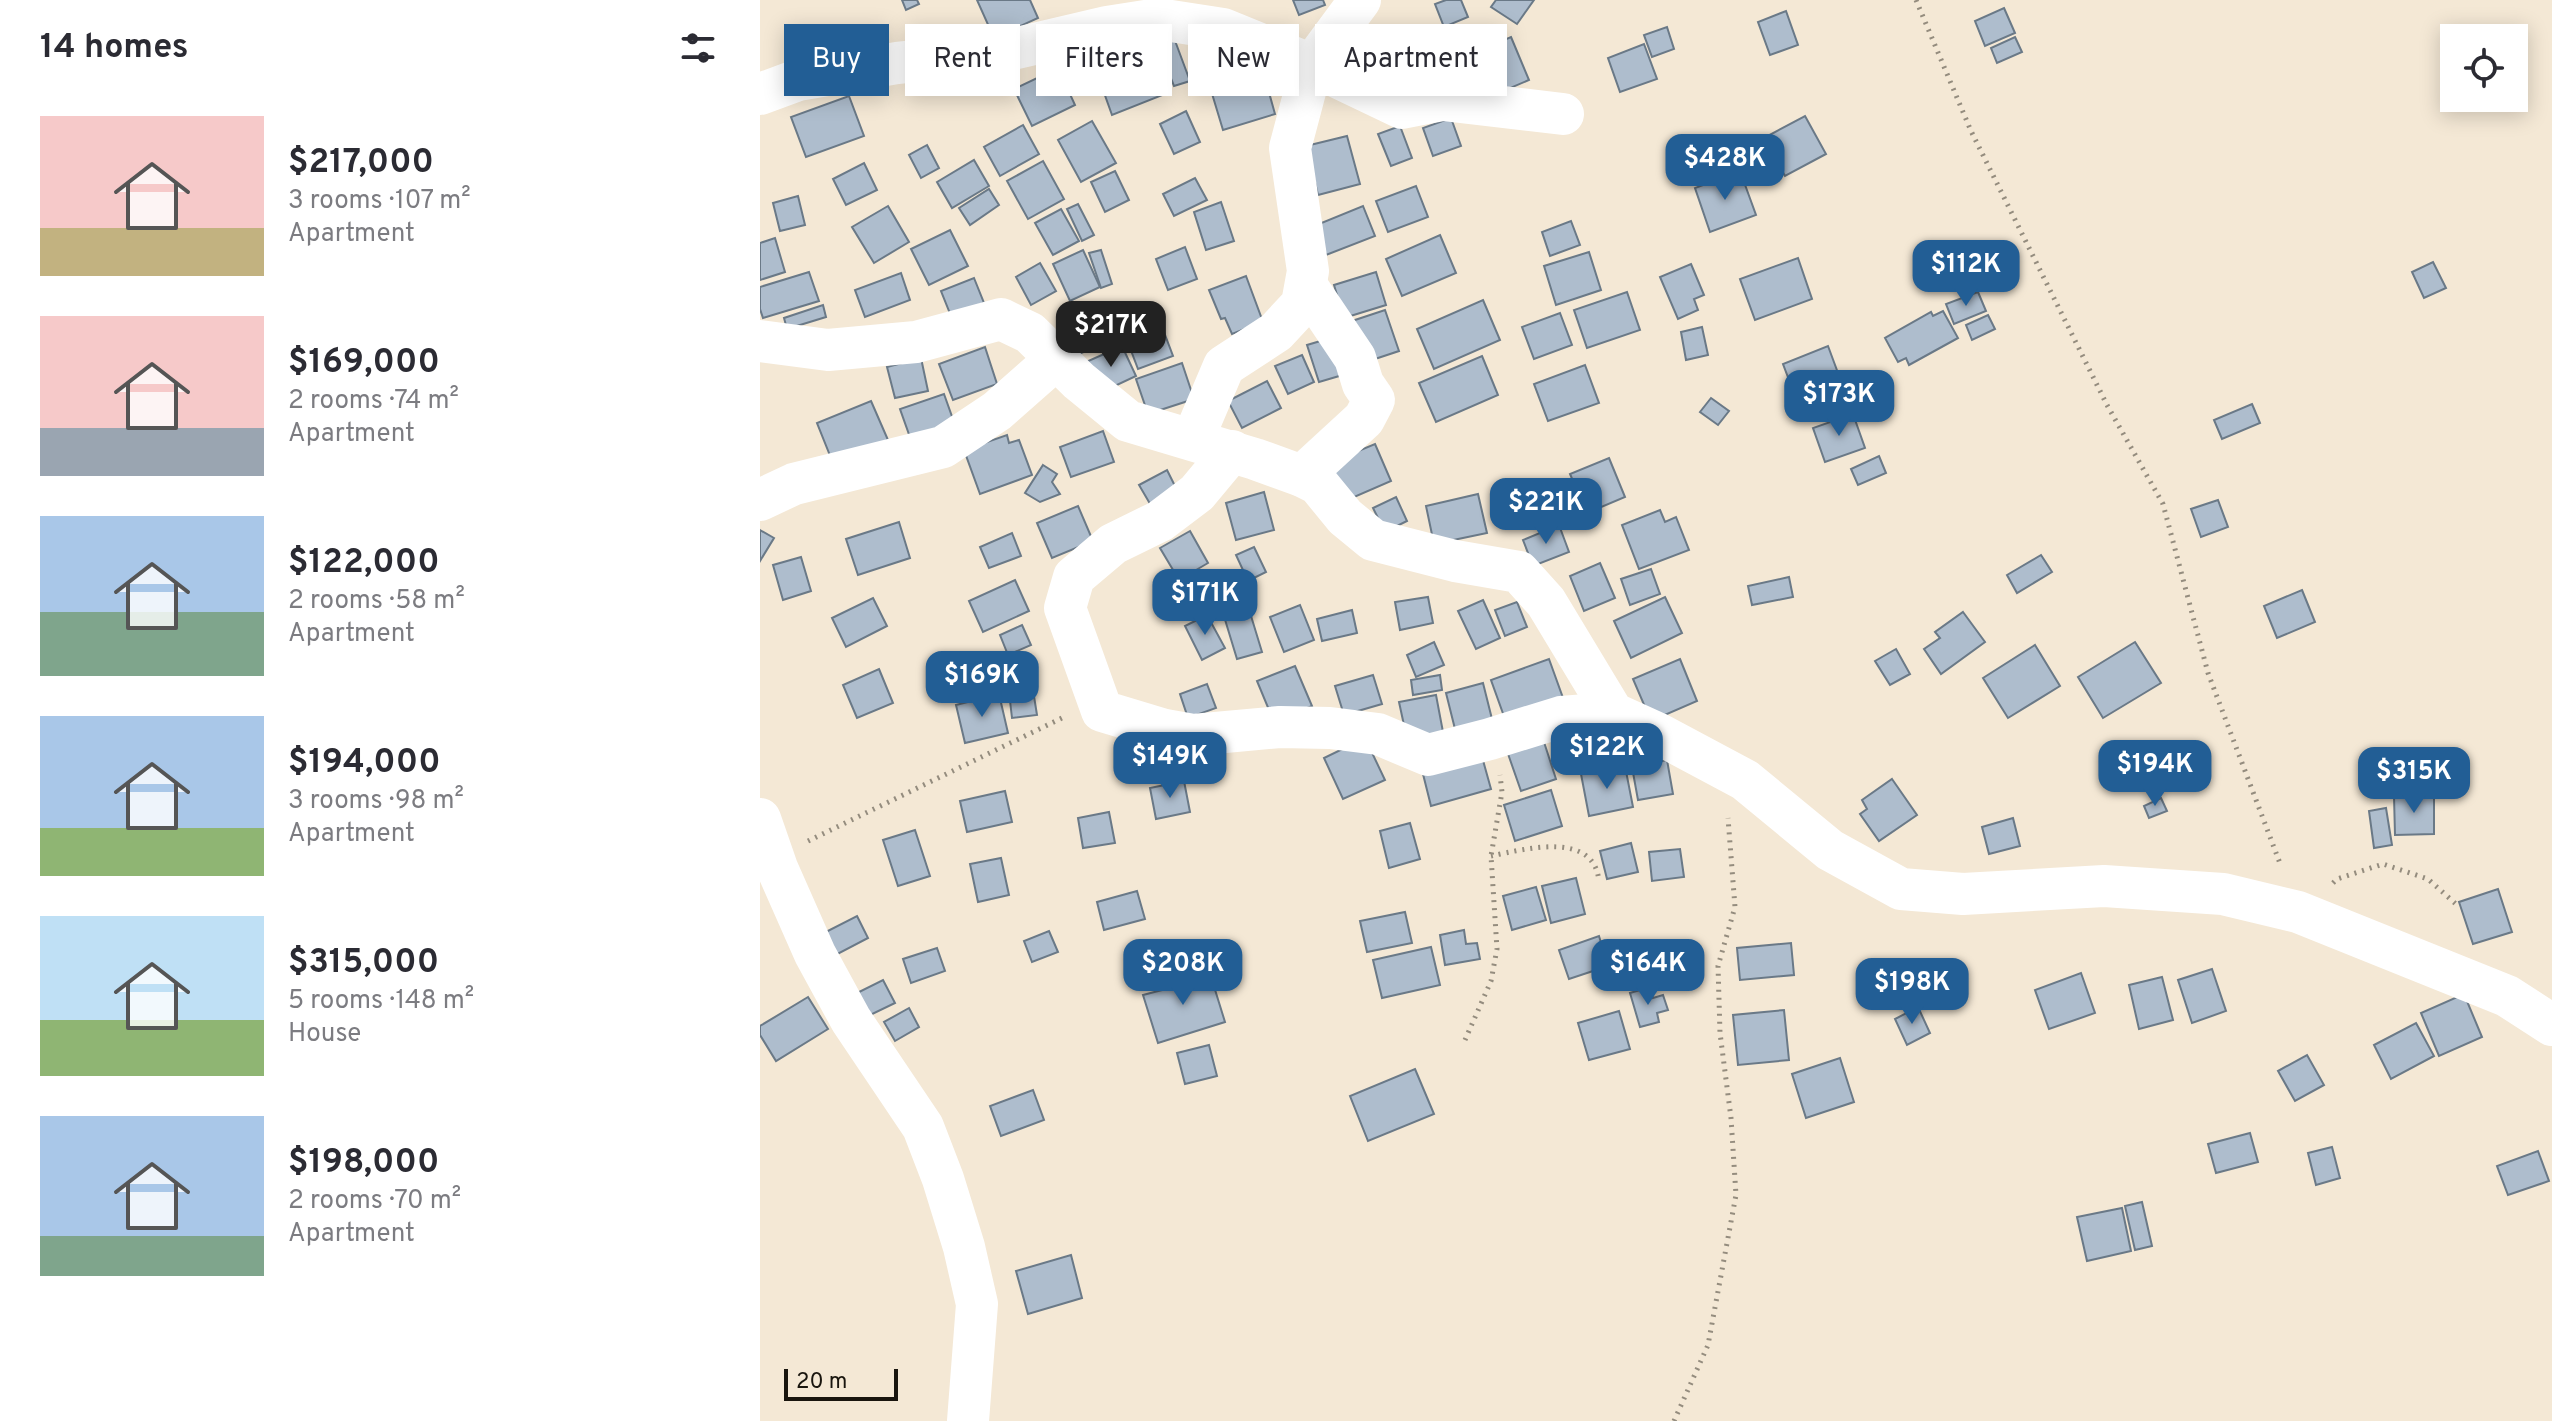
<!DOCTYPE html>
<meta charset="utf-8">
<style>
:root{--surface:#fff;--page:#f7f7f7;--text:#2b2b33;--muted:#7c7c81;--accent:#225e95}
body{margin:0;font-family:Overpass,sans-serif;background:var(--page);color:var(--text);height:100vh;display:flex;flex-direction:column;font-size:30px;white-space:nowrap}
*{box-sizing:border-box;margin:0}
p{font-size:26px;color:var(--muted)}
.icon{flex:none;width:44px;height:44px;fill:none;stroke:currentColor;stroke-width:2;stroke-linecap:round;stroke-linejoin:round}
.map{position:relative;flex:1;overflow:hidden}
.details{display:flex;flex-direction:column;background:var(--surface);width:760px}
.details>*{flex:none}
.hud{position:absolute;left:24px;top:24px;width:760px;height:72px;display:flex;gap:16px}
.tools{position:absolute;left:1680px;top:24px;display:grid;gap:16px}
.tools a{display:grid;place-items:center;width:88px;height:88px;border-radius:0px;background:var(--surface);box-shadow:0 4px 20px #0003;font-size:40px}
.scale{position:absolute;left:24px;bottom:20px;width:114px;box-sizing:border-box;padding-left:8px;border:4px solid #19150e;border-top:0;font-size:22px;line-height:28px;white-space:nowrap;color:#19150e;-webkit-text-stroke:6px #f4e8d5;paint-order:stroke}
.price{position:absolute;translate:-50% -68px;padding:0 18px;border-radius:16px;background:var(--accent);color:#fff;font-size:26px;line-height:52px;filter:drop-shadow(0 2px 4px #0008)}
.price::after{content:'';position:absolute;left:50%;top:48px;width:24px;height:18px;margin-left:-12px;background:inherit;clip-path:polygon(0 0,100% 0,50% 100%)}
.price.selected{background:#222;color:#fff}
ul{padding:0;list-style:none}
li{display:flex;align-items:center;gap:24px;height:200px;padding:0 40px}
li span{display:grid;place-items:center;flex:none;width:224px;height:160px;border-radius:0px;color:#555}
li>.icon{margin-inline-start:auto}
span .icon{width:96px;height:96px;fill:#fffc;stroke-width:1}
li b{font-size:34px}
h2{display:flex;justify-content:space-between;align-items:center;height:96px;padding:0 40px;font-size:34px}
.pill{padding:0 28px;border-radius:0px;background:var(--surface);box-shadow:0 4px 20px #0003;font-size:28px;line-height:72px}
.pill.selected{background:var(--accent);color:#fff}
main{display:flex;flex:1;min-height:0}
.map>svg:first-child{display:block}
</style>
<main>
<section class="details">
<h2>14 homes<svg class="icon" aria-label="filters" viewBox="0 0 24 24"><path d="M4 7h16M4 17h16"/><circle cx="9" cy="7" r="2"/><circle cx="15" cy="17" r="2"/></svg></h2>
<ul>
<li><span style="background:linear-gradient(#f6c9c9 70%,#c2b280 0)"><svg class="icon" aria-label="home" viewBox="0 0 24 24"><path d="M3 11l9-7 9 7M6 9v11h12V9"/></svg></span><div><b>$217,000</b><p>3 rooms · 107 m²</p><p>Apartment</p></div></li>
<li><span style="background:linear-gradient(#f6c9c9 70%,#9aa5b1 0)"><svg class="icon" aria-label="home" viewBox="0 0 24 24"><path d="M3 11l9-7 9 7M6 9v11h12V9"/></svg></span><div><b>$169,000</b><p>2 rooms · 74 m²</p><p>Apartment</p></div></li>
<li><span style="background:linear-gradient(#a9c7e8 60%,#7fa58c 0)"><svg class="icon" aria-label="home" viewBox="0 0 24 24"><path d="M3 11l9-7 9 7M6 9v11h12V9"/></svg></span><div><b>$122,000</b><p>2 rooms · 58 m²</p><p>Apartment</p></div></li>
<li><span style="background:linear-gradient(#a9c7e8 70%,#8fb573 0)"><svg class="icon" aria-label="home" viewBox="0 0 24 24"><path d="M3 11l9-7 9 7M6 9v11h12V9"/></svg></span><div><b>$194,000</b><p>3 rooms · 98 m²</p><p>Apartment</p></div></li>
<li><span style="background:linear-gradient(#bfe0f5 65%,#8fb573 0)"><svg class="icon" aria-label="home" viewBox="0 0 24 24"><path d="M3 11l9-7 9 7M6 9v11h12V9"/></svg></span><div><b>$315,000</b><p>5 rooms · 148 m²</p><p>House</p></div></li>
<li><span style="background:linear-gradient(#a9c7e8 75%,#7fa58c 0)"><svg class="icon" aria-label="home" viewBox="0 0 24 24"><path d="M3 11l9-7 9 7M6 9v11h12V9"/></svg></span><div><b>$198,000</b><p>2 rooms · 70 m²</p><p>Apartment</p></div></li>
</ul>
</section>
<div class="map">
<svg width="1792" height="1421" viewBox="0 0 1792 1421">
<rect width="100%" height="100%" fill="#f4e8d5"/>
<g fill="#aebdcd" stroke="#6a7987" stroke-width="2">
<path d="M142 0H157L159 4 146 10Z"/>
<path d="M217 0H270L278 18 234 38Z"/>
<path d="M533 0H563L565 5 539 15Z"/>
<path d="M686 0H701L708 17 684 27 675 4Z"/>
<path d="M736 0H774L757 24 731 7Z"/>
<path d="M1244 8 1255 33 1225 46 1215 21Z"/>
<path d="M1026 11 1038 45 1010 55 998 22Z"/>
<path d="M907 27 914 49 892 57 884 35Z"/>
<path d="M751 37 769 80 727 98 709 55Z"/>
<path d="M1255 37 1262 52 1237 63 1231 48Z"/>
<path d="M414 38 430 81 414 86 397 44Z"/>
<path d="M884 44 897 79 860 92 848 58Z"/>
<path d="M395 51 410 92 352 115 337 73Z"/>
<path d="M659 51 672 82 633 97 621 66Z"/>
<path d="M298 68 315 105 272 126 254 89Z"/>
<path d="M503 71 515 114 463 130 450 87Z"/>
<path d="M89 96 104 136 46 157 31 117Z"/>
<path d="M426 111 440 142 414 154 400 124Z"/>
<path d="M1045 116 1066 154 1025 176 1004 138Z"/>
<path d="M691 118 701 146 673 156 663 128Z"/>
<path d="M332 121 356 163 321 182 298 140Z"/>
<path d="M263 125 279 154 240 176 224 147Z"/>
<path d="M640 126 652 158 631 166 618 134Z"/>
<path d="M587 136 600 184 558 195 546 146Z"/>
<path d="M167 145 179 168 161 178 149 155Z"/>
<path d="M214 160 229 186 192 208 177 182Z"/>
<path d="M283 161 304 199 268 219 247 181Z"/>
<path d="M104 163 117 190 86 205 73 179Z"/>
<path d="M355 171 369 200 345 212 331 182Z"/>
<path d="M980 171 996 215 950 232 935 188Z"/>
<path d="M435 178 447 200 414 216 403 194Z"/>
<path d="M656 186 668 217 628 232 616 201Z"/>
<path d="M229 189 239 205 210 225 199 208Z"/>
<path d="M38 196 45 225 20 231 13 203Z"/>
<path d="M461 202 474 241 446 250 434 212Z"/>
<path d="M318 204 334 235 322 241 307 209Z"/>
<path d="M128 206 149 242 114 263 92 227Z"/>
<path d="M603 206 615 236 566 255 554 226Z"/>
<path d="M301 209 319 241 293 255 275 223Z"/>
<path d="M811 221 820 245 790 256 782 232Z"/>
<path d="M190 230 208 266 169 285 151 249Z"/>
<path d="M680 235 696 273 642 296 626 259Z"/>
<path d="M15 238 25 272 0 280V243Z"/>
<path d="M1190 242 1204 266 1181 280 1167 255Z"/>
<path d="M425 247 437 279 408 290 396 259Z"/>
<path d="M323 250 340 287 310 301 293 264Z"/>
<path d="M341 250 352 284 341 288 329 253Z"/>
<path d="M829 252 841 290 796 305 784 266Z"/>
<path d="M1038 258 1052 299 995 320 980 279Z"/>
<path d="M1673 262 1686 288 1664 298 1652 272Z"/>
<path d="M280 263 296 291 271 305 256 277Z"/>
<path d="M931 264 944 295 934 299 938 310 918 319 900 277Z"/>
<path d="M49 272 59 301 3 318 0 309V287Z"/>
<path d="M616 272 626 305 584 318 574 285Z"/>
<path d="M141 273 150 300 105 317 95 290Z"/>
<path d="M486 276 503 322 472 334 465 318 461 319 449 290Z"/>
<path d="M214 278 224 303 191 316 181 291Z"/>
<path d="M867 292 880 330 827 348 814 310Z"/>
<path d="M1218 292 1226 311 1194 324 1186 304Z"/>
<path d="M723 300 740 340 674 369 657 329Z"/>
<path d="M63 305 66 317 27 329 24 318Z"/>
<path d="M349 307 362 336 307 359 295 331Z"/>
<path d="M625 310 639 351 603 363 589 322Z"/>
<path d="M1183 311 1198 338 1149 365 1146 358 1138 362 1125 338 1171 312 1173 316Z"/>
<path d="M800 313 812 345 774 359 762 327Z"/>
<path d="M1228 315 1235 329 1212 340 1206 325Z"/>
<path d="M399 319 413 356 378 369 364 332Z"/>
<path d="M942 327 948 355 926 360 921 332Z"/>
<path d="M574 337 586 374 559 382 547 345Z"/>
<path d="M362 346 376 376 340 393 326 362Z"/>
<path d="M1068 346 1085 392 1040 409 1023 364Z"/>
<path d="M225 347 237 384 193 400 179 364Z"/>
<path d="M542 355 554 382 528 394 515 366Z"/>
<path d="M722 356 738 395 676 422 659 383Z"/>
<path d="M161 358 168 391 135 398 127 367Z"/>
<path d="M422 363 434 399 388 414 376 379Z"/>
<path d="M825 365 839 403 788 421 774 384Z"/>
<path d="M507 381 521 408 482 428 468 401Z"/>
<path d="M184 394 195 425 151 440 140 409Z"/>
<path d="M951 398 969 411 958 425 940 412Z"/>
<path d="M111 401 128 440 73 463 57 423Z"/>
<path d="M1492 404 1500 423 1462 439 1454 420Z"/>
<path d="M1093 414 1105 448 1065 462 1053 428Z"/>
<path d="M343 431 354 462 311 477 300 447Z"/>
<path d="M247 435 249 443 259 440 272 475 220 494 204 450Z"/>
<path d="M615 444 631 481 585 501 569 463Z"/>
<path d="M1119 456 1126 473 1098 485 1091 469Z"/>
<path d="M849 458 865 497 827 513 810 474Z"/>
<path d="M283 465 297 474 292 482 300 494 280 502 265 493Z"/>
<path d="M407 470 422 500 396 514 379 485Z"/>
<path d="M504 492 514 530 476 540 466 503Z"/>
<path d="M781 493 788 514 764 522 757 502Z"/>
<path d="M718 494 727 533 674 544 666 506Z"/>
<path d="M636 497 647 521 625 532 613 508Z"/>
<path d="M1458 500 1468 527 1441 537 1431 509Z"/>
<path d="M318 506 333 541 292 558 277 523Z"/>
<path d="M900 510 905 522 916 517 929 550 879 569 862 525Z"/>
<path d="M139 522 150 558 98 575 86 539Z"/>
<path d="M799 525 809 552 773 566 763 540Z"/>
<path d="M0 530 14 538 0 561Z"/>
<path d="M430 531 448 563 419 580 400 548Z"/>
<path d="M252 533 261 556 229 568 220 547Z"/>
<path d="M494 547 506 572 488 581 476 555Z"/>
<path d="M1281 555 1292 572 1257 593 1247 575Z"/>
<path d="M41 557 51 591 23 600 13 565Z"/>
<path d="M840 563 855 598 824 611 810 576Z"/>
<path d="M891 569 900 594 870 605 861 579Z"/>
<path d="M1029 577 1033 597 992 605 988 586Z"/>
<path d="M255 580 269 611 223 632 209 601Z"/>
<path d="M1542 590 1555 622 1517 638 1504 606Z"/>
<path d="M668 597 673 623 640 630 635 602Z"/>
<path d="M905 597 922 633 871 658 854 621Z"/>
<path d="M113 598 127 626 86 647 72 618Z"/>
<path d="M723 600 740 638 716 649 698 611Z"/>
<path d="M757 602 767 627 745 636 735 610Z"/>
<path d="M540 605 554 640 524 652 510 617Z"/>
<path d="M488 606 502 652 477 659 463 613Z"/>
<path d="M592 610 597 633 562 641 557 619Z"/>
<path d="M1203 612 1225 642 1181 674 1164 649 1180 638 1175 632Z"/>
<path d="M447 615 465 648 442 660 425 626Z"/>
<path d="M262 625 271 645 248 655 240 635Z"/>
<path d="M674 642 684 665 656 677 647 655Z"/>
<path d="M1375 642 1401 683 1343 718 1318 677Z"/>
<path d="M1275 645 1300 686 1248 718 1223 678Z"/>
<path d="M1136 649 1150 674 1130 685 1115 661Z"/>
<path d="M789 659 803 698 745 719 731 680Z"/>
<path d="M920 659 937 701 891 721 873 679Z"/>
<path d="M535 666 552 706 514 722 497 681Z"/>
<path d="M119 669 133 703 97 718 83 685Z"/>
<path d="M613 675 622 704 584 715 575 686Z"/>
<path d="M680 675 682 690 653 695 651 680Z"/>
<path d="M723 683 732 719 695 729 686 693Z"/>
<path d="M447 684 456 708 428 718 420 694Z"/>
<path d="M273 690 277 715 252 718 249 692Z"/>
<path d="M239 694 248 733 205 743 196 705Z"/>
<path d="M676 695 683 732 647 739 639 702Z"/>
<path d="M837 720 847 748 807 763 797 735Z"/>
<path d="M605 738 625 780 583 799 564 758Z"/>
<path d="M783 739 796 779 761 791 747 751Z"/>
<path d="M719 746 731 789 671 806 662 770Z"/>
<path d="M907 760 913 794 878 800 872 767Z"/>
<path d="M865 766 873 807 829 816 821 774Z"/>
<path d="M1132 779 1157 815 1119 841 1100 814 1107 809 1102 800Z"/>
<path d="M424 781 430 812 396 819 390 788Z"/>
<path d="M791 790 802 826 755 841 744 805Z"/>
<path d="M245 791 252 822 207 832 200 801Z"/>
<path d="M1674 795V834L1635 835 1634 796Z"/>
<path d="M1401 798 1407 811 1389 818 1384 806Z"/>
<path d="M1626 808 1632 845 1614 848 1609 811Z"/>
<path d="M349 812 355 843 323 848 318 818Z"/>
<path d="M1253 818 1260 846 1229 854 1222 827Z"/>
<path d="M650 823 660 859 629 868 620 831Z"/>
<path d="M155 830 170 876 138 886 123 840Z"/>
<path d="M871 843 878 872 847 879 840 851Z"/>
<path d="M920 849 924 877 892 881 889 852Z"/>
<path d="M241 858 249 895 218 902 210 864Z"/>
<path d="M816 878 825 914 791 923 782 886Z"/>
<path d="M776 887 786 920 752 930 743 896Z"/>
<path d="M1738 889 1752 932 1713 944 1699 902Z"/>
<path d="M377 891 385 919 344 930 337 902Z"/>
<path d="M645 912 652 943 607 952 600 921Z"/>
<path d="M97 916 108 938 68 959 56 937Z"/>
<path d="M704 930 706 944 717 943 720 959 685 965 680 935Z"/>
<path d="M289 931 298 952 272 962 264 941Z"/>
<path d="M839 936 848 966 809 979 799 950Z"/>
<path d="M1031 943 1034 975 980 980 977 948Z"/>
<path d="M671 947 680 985 622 998 613 960Z"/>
<path d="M177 948 185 971 151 983 143 959Z"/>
<path d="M431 968 436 985 452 980 465 1022 398 1043 383 995 406 989 402 977Z"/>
<path d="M1452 969 1466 1011 1432 1023 1418 980Z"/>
<path d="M1321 973 1335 1013 1289 1029 1275 990Z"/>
<path d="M1402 977 1413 1020 1379 1029 1369 985Z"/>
<path d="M123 980 135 1003 104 1018 93 995Z"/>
<path d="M890 987 893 998 903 995 908 1010 897 1013 899 1022 880 1027 870 993Z"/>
<path d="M1704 994 1722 1037 1679 1056 1661 1013Z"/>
<path d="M48 997 68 1029 16 1061 0 1035V1026Z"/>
<path d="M1158 1007 1170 1033 1147 1045 1135 1019Z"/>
<path d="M149 1008 159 1027 135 1041 124 1022Z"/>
<path d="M1024 1010 1029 1060 978 1065 973 1015Z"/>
<path d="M859 1011 870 1049 829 1060 818 1023Z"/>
<path d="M1656 1023 1674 1056 1631 1079 1614 1045Z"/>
<path d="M449 1045 457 1076 425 1084 417 1053Z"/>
<path d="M1547 1055 1564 1085 1535 1101 1518 1071Z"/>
<path d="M1080 1058 1094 1102 1046 1118 1032 1074Z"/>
<path d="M655 1069 674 1114 608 1141 590 1096Z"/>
<path d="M273 1090 284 1120 241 1136 230 1106Z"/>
<path d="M1490 1133 1498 1162 1456 1173 1448 1144Z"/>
<path d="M1572 1147 1580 1178 1556 1185 1548 1153Z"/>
<path d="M1778 1151 1789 1181 1748 1195 1737 1166Z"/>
<path d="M1382 1202 1392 1246 1375 1250 1365 1206Z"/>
<path d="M1362 1208 1371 1251 1327 1261 1317 1217Z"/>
<path d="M311 1255 322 1298 268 1314 256 1271Z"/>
</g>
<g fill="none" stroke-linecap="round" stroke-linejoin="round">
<g stroke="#948c7e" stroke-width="5" stroke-dasharray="2 6" stroke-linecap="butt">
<path d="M1156 0 1211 131 1347 405 1403 504 1448 673 1521 866"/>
<path d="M48 841 302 718"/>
<path d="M731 856C765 849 835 830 839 882"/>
<path d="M1573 883 1577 879 1623 864 1668 879 1697 905"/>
<path d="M705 1040 731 981 737 949 731 856 742 792 740 775"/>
<path d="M914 1421 948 1345 976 1195 971 1118 960 1033 958 966 975 907 968 818"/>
</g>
<g stroke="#fff" stroke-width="42">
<path d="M0 94 38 80 137 63 240 52 347 27 398 19 463 29 552 65 642 108 683 100 803 114"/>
<path d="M0 341 68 350 156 342 241 319 270 333 319 381 368 421 495 459 542 476 558 484 585 517 613 540 695 561 759 572 786 602 853 713 897 733 985 780 1070 850 1141 889 1203 894 1344 886 1463 894 1538 912 1747 996 1792 1025"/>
<path d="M433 439 464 366 516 332 542 304 548 271 530 148 552 65 600 0"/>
<path d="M472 451 437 493 400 521 353 544 314 577 305 608 342 711 405 730 433 735 520 727 570 728 618 734 668 755 730 739 801 717 853 713"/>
<path d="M542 476 604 419 614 400 603 384 595 358 546 285"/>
<path d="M0 500 34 484 183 447 237 411 296 359"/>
<path d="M0 819 17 868 55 954 91 1020 163 1127 183 1179 204 1247 217 1304 208 1421"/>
</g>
</g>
</svg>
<div class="tools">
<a><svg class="icon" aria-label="locate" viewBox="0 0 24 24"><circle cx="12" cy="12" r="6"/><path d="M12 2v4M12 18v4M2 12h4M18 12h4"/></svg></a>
</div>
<div class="scale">20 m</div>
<b class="price" style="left:965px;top:202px">$428K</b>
<b class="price" style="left:1206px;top:308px">$112K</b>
<b class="price selected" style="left:351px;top:369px">$217K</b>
<b class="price" style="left:1079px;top:438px">$173K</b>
<b class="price" style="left:786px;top:546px">$221K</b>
<b class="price" style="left:445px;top:637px">$171K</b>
<b class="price" style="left:222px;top:719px">$169K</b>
<b class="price" style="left:847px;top:791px">$122K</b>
<b class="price" style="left:410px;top:800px">$149K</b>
<b class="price" style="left:1395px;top:808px">$194K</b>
<b class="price" style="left:1654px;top:815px">$315K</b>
<b class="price" style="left:423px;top:1007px">$208K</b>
<b class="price" style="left:888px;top:1007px">$164K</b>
<b class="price" style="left:1152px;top:1026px">$198K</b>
<div class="hud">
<a class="pill selected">Buy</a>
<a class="pill">Rent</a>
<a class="pill">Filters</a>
<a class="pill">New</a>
<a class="pill">Apartment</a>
</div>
</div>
</main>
